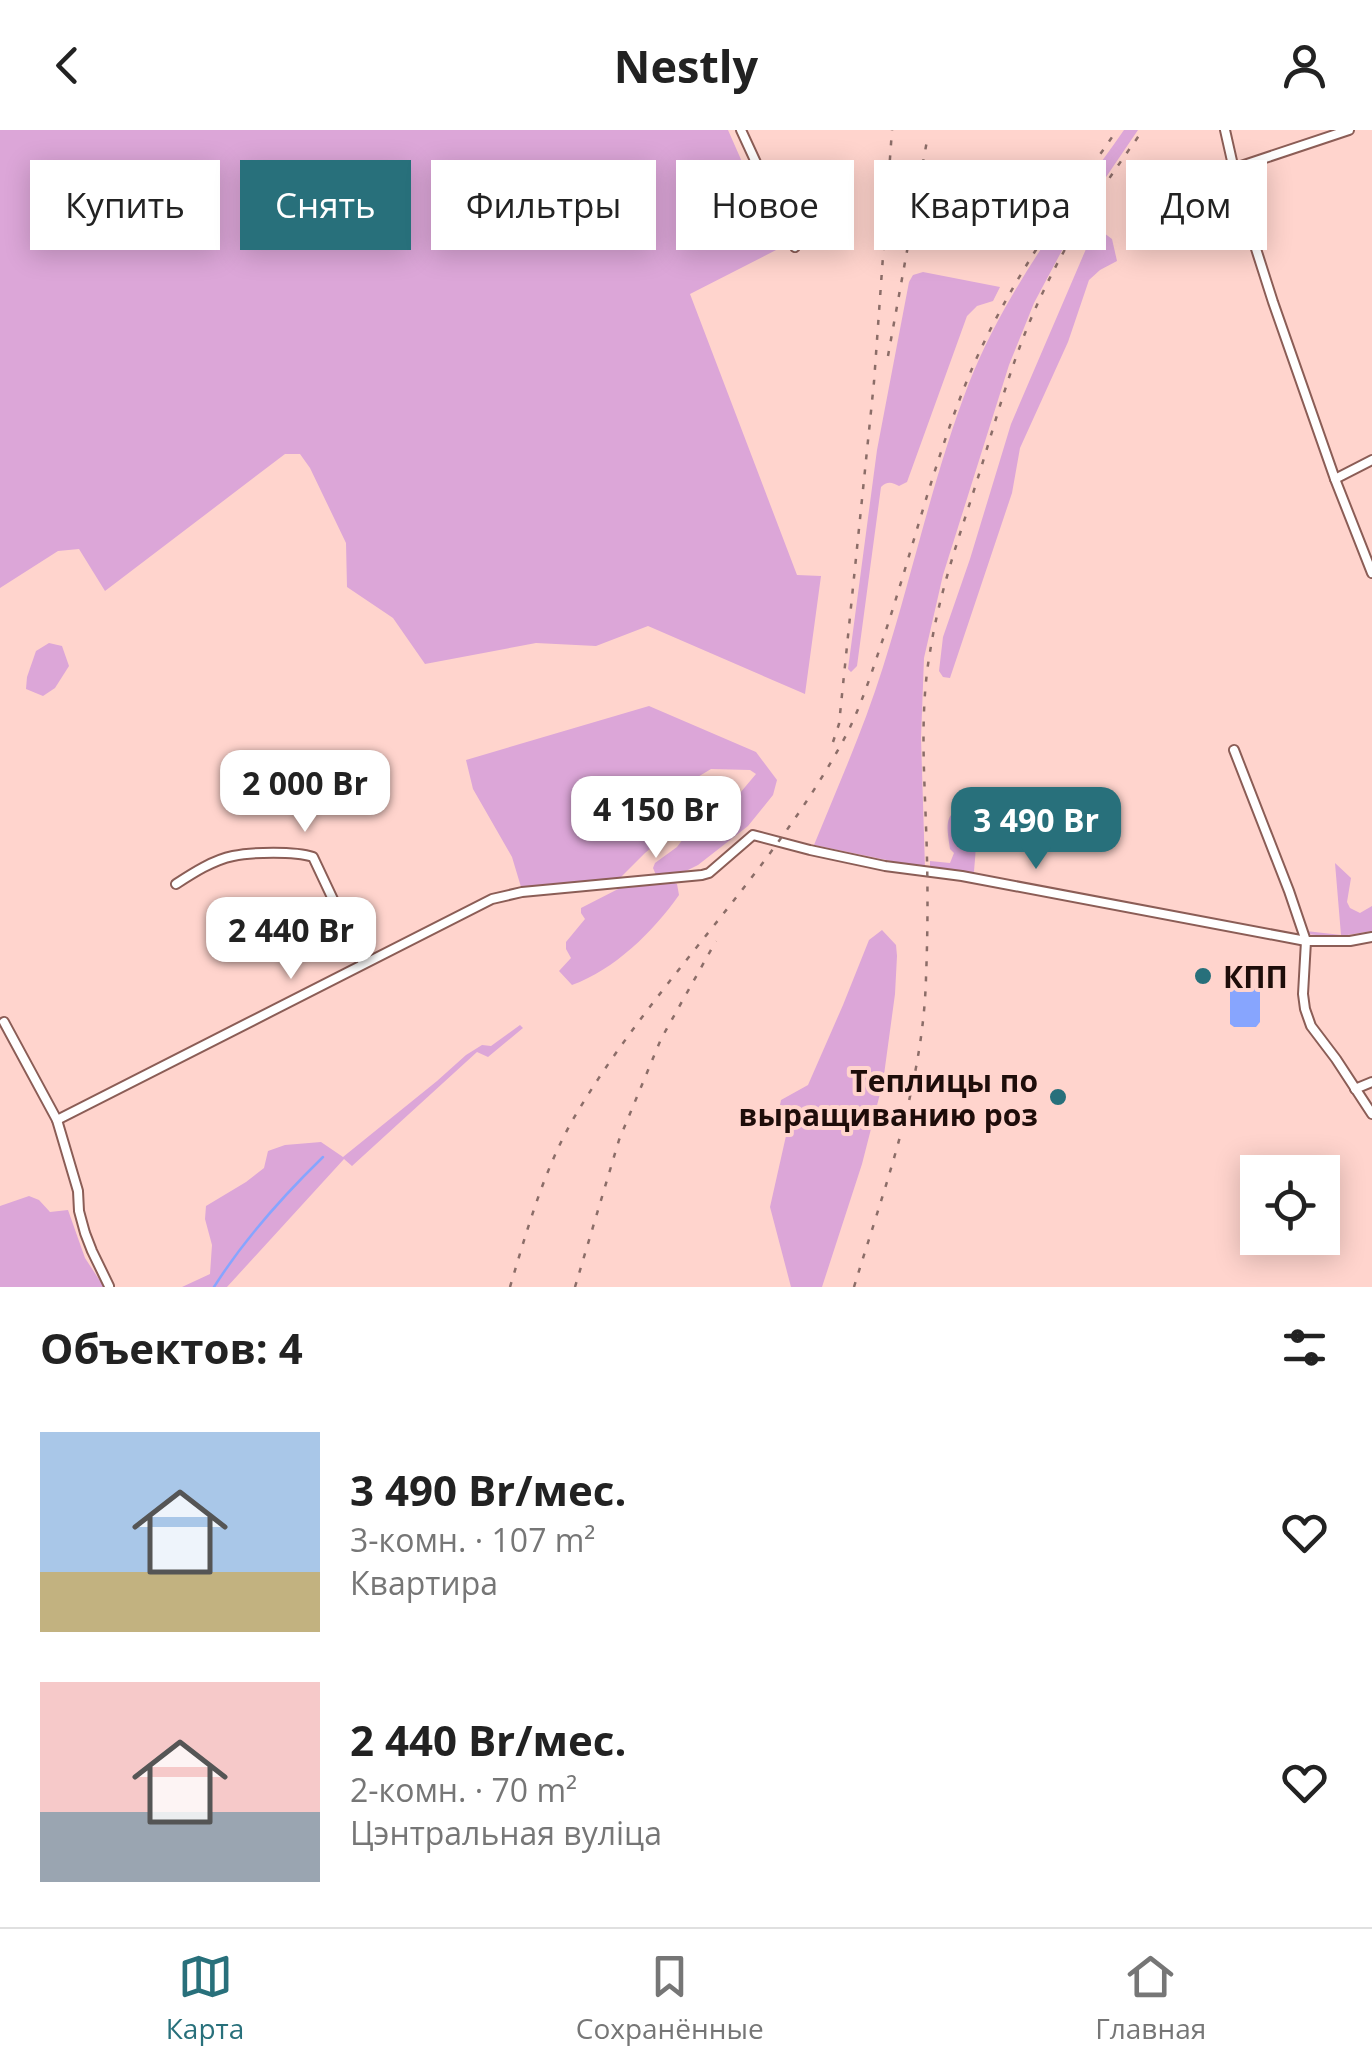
<!DOCTYPE html>
<html lang="ru">
<meta charset="utf-8">
<style>
:root{--surface:#fff;--page:#f6f6f6;--text:#222;--muted:#767676;--line:#e0e0e0;--accent:#28707b}
body{margin:0;font-family:"Open Sans",sans-serif;background:var(--page);color:var(--text);height:100vh;display:flex;flex-direction:column;font-size:38px;white-space:nowrap}
*{box-sizing:border-box;margin:0}
p{font-size:32px;color:var(--muted)}
.icon{flex:none;width:55px;height:55px;fill:none;stroke:currentColor;stroke-width:2;stroke-linecap:round;stroke-linejoin:round}
.map{position:relative;height:1157px;overflow:hidden}
.sheet{display:flex;flex-direction:column;background:var(--surface);flex:1}
.sheet>*{flex:none}
.guide{position:absolute;left:30px;top:30px;width:1312px;height:90px;display:flex;gap:20px}
.fabs{position:absolute;left:1240px;top:1025px;display:grid;gap:20px}
.fabs a{display:grid;place-items:center;width:100px;height:100px;border-radius:0px;background:var(--surface);box-shadow:0 5px 25px #0003;font-size:50px}
.price{position:absolute;translate:-50% -85px;padding:0 22px;border-radius:20px;background:#fff;color:#222;font-size:32px;line-height:65px;filter:drop-shadow(0 2px 5px #0008)}
.price::after{content:'';position:absolute;left:50%;top:60px;width:30px;height:22px;margin-left:-15px;background:inherit;clip-path:polygon(0 0,100% 0,50% 100%)}
.price.current{background:var(--accent);color:#fff}
ul{padding:0;list-style:none}
li{display:flex;align-items:center;gap:30px;height:250px;padding:0 40px}
li span{display:grid;place-items:center;flex:none;width:280px;height:200px;border-radius:0px;color:#555}
li>.icon{margin-inline-start:auto}
span .icon{width:120px;height:120px;fill:#fffc;stroke-width:1}
li b{font-size:42px}
h2{display:flex;justify-content:space-between;align-items:center;height:120px;padding:0 40px;font-size:42px}
.pill{padding:0 35px;border-radius:0px;background:var(--surface);box-shadow:0 5px 25px #0003;font-size:35px;line-height:90px}
.pill.current{background:var(--accent);color:#fff}
header{display:flex;justify-content:space-between;align-items:center;height:130px;padding:0 40px;background:var(--surface);font-size:45px;font-weight:700}
.menu{display:flex;justify-content:space-around;align-items:center;height:140px;border-top:2px solid var(--line);background:var(--surface);font-size:28px;color:var(--muted)}
.menu a{display:grid;justify-items:center;gap:5px}
.menu .current{color:var(--accent)}
.map>svg:first-child{display:block}
</style>
<header><svg class="icon" aria-label="back" viewBox="0 0 24 24"><path d="M15 5l-7 7 7 7"/></svg>Nestly<svg class="icon" aria-label="person" viewBox="0 0 24 24"><circle cx="12" cy="8" r="4"/><path d="M4 21q1-7 8-7t8 7"/></svg></header>
<div class="map">
<svg width="1372" height="1157" viewBox="0 0 1372 1157">
<rect width="100%" height="100%" fill="#ffd4cd"/>
<g fill="#dca6d8">
<path d="M0 0H728L780 118 690 164 797 445 821 446 805 564 648 496 596 516 536 513 425 534 393 488 347 457 346 413 310 338 300 324H285L105 461 79 419 58 421 0 458Z"/>
<path d="M1124 0H1138L1083 81 1034 173 1009 235 943 445 924 528 921 608 925 738 814 715C838 656 864 598 883 537 913 443 933 346 969 253 1006 160 1067 81 1124 0Z"/>
<path d="M1104 103 1112 109 1117 131 1100 140 1089 150 1068 212 1020 318 1012 363 950 548 943 547 939 541 943 507 970 429 1011 294 1086 119 1098 106Z"/>
<path d="M923 142 1000 157 993 171 977 176 967 186 907 352 899 356C892 352 887 351 881 357L857 536 851 542 848 539 877 320 909 152 913 145Z"/>
<path d="M49 513 62 516 69 536 55 558 43 566 26 559 27 547 36 521Z"/>
<path d="M649 576 756 622 777 650 773 665 748 696 698 735 686 741 656 745 653 738 655 733 677 717 683 709 687 697 740 663 756 644 750 640 711 639 691 651V659L700 666 702 674 697 680 645 723 620 748 521 757 512 727 473 659 466 630Z"/>
<path d="M955 682C983 688 975 722 974 744L930 738V731L950 733 954 723 950 719C949 707 943 688 955 682Z"/>
<path d="M1335 733 1351 748 1347 772 1350 778 1360 783 1372 776V801L1335 807 1307 804 1306 801 1341 805Z"/>
<path d="M674 753 677 754 679 765C653 802 614 840 572 855L559 841 571 828 566 819V812L585 789 581 783V778L622 757Z"/>
<path d="M882 800 896 815 897 826 895 864 883 952 862 1034 822 1157H791L770 1077 790 988 780 975 781 970 808 955 843 875 869 810Z"/>
<path d="M520 895 523 898 488 927 477 922 352 1036 344 1029 227 1157H182L210 1144 212 1115 205 1089 206 1076 246 1052 264 1038 268 1021 285 1015 321 1012 343 1027 437 951 466 925 482 915 491 916Z"/>
<path d="M29 1066 39 1070 50 1082 68 1080 85 1128 104 1157H0V1076Z"/>
</g>
<path fill="#87a5fe" d="M1234 849 1260 852V892L1256 897H1234L1230 894V853Z"/>
<g fill="none" stroke-linecap="round" stroke-linejoin="round">
<path stroke="#87a5fe" stroke-width="2.5" d="M214 1157C245 1108 282 1067 323 1027"/>
<g stroke="#8b5d56" stroke-width="12">
<g id="minor">
<path d="M741 0 795 117"/>
<path d="M1225 0 1242 75 1273 172 1335 349 1372 443"/>
<path d="M1235 38 1349 0"/>
<path d="M1335 349 1372 330"/>
<path d="M1234 620 1289 761 1306 811 1303 864 1305 879 1311 896 1336 929 1372 984"/>
<path d="M176 754C193 743 213 730 233 726 252 722 295 721 313 727L363 833"/>
<path d="M4 892 57 990 78 1061 79 1081 85 1103 92 1121 109 1156"/>
<path d="M1355 959 1372 952"/>
<path d="M57 990 492 769 522 762 702 745 709 743 753 705 810 720 885 736 962 746 1306 811H1350L1372 807"/>
</g>
</g>
<use href="#minor" stroke="#fff" stroke-width="8"/>
<g stroke="#8b6d68" stroke-width="2.5" stroke-dasharray="5 10" stroke-linecap="butt">
<path d="M888 226 928 5"/>
<path d="M833 612 839 594 874 252 892 0"/>
<path d="M510 1157C528 1097 545 1035 578 981 656 851 770 745 843 611 861 578 872 541 884 506 912 422 933 335 966 253 1003 161 1061 81 1117 0"/>
<path d="M575 1157 619 1010 661 909 716 811"/>
<path d="M854 1157C885 1056 923 955 926 848 928 797 928 747 926 696 924 638 920 579 930 522 939 464 958 410 976 354 995 294 1011 232 1037 175 1065 112 1103 56 1143 0"/>
</g>
</g>
<g fill="#28707b" stroke="#ffd4cd" stroke-width="4">
<circle cx="1203" cy="846" r="10"/>
<circle cx="1058" cy="967" r="10"/>
</g>
<g text-anchor="middle" dominant-baseline="central" stroke-width="8" stroke-linejoin="round" paint-order="stroke">
<g font-size="30" font-weight="bold" fill="#1e0d0a" stroke="#ffd4cd" text-anchor="start">
<text x="1223" y="846">КПП</text>
<text x="1038" y="950" text-anchor="end">Теплицы по<tspan x="1038" dy="34">выращиванию роз</tspan></text>
</g>
</g>
</svg>
<div class="fabs">
<a><svg class="icon" aria-label="locate" viewBox="0 0 24 24"><circle cx="12" cy="12" r="6"/><path d="M12 2v4M12 18v4M2 12h4M18 12h4"/></svg></a>
</div>
<b class="price" style="left:305px;top:705px">2 000 Br</b>
<b class="price" style="left:656px;top:731px">4 150 Br</b>
<b class="price current" style="left:1036px;top:742px">3 490 Br</b>
<b class="price" style="left:291px;top:852px">2 440 Br</b>
<div class="guide">
<a class="pill">Купить</a>
<a class="pill current">Снять</a>
<a class="pill">Фильтры</a>
<a class="pill">Новое</a>
<a class="pill">Квартира</a>
<a class="pill">Дом</a>
</div>
</div>
<section class="sheet">
<h2>Объектов: 4<svg class="icon" aria-label="filters" viewBox="0 0 24 24"><path d="M4 7h16M4 17h16"/><circle cx="9" cy="7" r="2"/><circle cx="15" cy="17" r="2"/></svg></h2>
<ul>
<li><span style="background:linear-gradient(#a9c7e8 70%,#c2b280 0)"><svg class="icon" aria-label="home" viewBox="0 0 24 24"><path d="M3 11l9-7 9 7M6 9v11h12V9"/></svg></span><div><b>3 490 Br/мес.</b><p>3-комн. · 107 m²</p><p>Квартира</p></div><svg class="icon" aria-label="heart" viewBox="0 0 24 24"><path d="M12 20l-8-8c-3-5 5-10 8-4 3-6 11-1 8 4z"/></svg></li>
<li><span style="background:linear-gradient(#f6c9c9 65%,#9aa5b1 0)"><svg class="icon" aria-label="home" viewBox="0 0 24 24"><path d="M3 11l9-7 9 7M6 9v11h12V9"/></svg></span><div><b>2 440 Br/мес.</b><p>2-комн. · 70 m²</p><p>Цэнтральная вуліца</p></div><svg class="icon" aria-label="heart" viewBox="0 0 24 24"><path d="M12 20l-8-8c-3-5 5-10 8-4 3-6 11-1 8 4z"/></svg></li>
</ul>
</section>
<nav class="menu">
<a class="current"><svg class="icon" aria-label="map" viewBox="0 0 24 24"><path d="M3 6l6-2 6 2 6-2v14l-6 2-6-2-6 2zM9 4v14M15 6v14"/></svg>Карта</a>
<a><svg class="icon" aria-label="saved" viewBox="0 0 24 24"><path d="M7 4h10v16l-5-4-5 4z"/></svg>Сохранённые</a>
<a><svg class="icon" aria-label="home" viewBox="0 0 24 24"><path d="M3 11l9-7 9 7M6 9v11h12V9"/></svg>Главная</a>
</nav>
